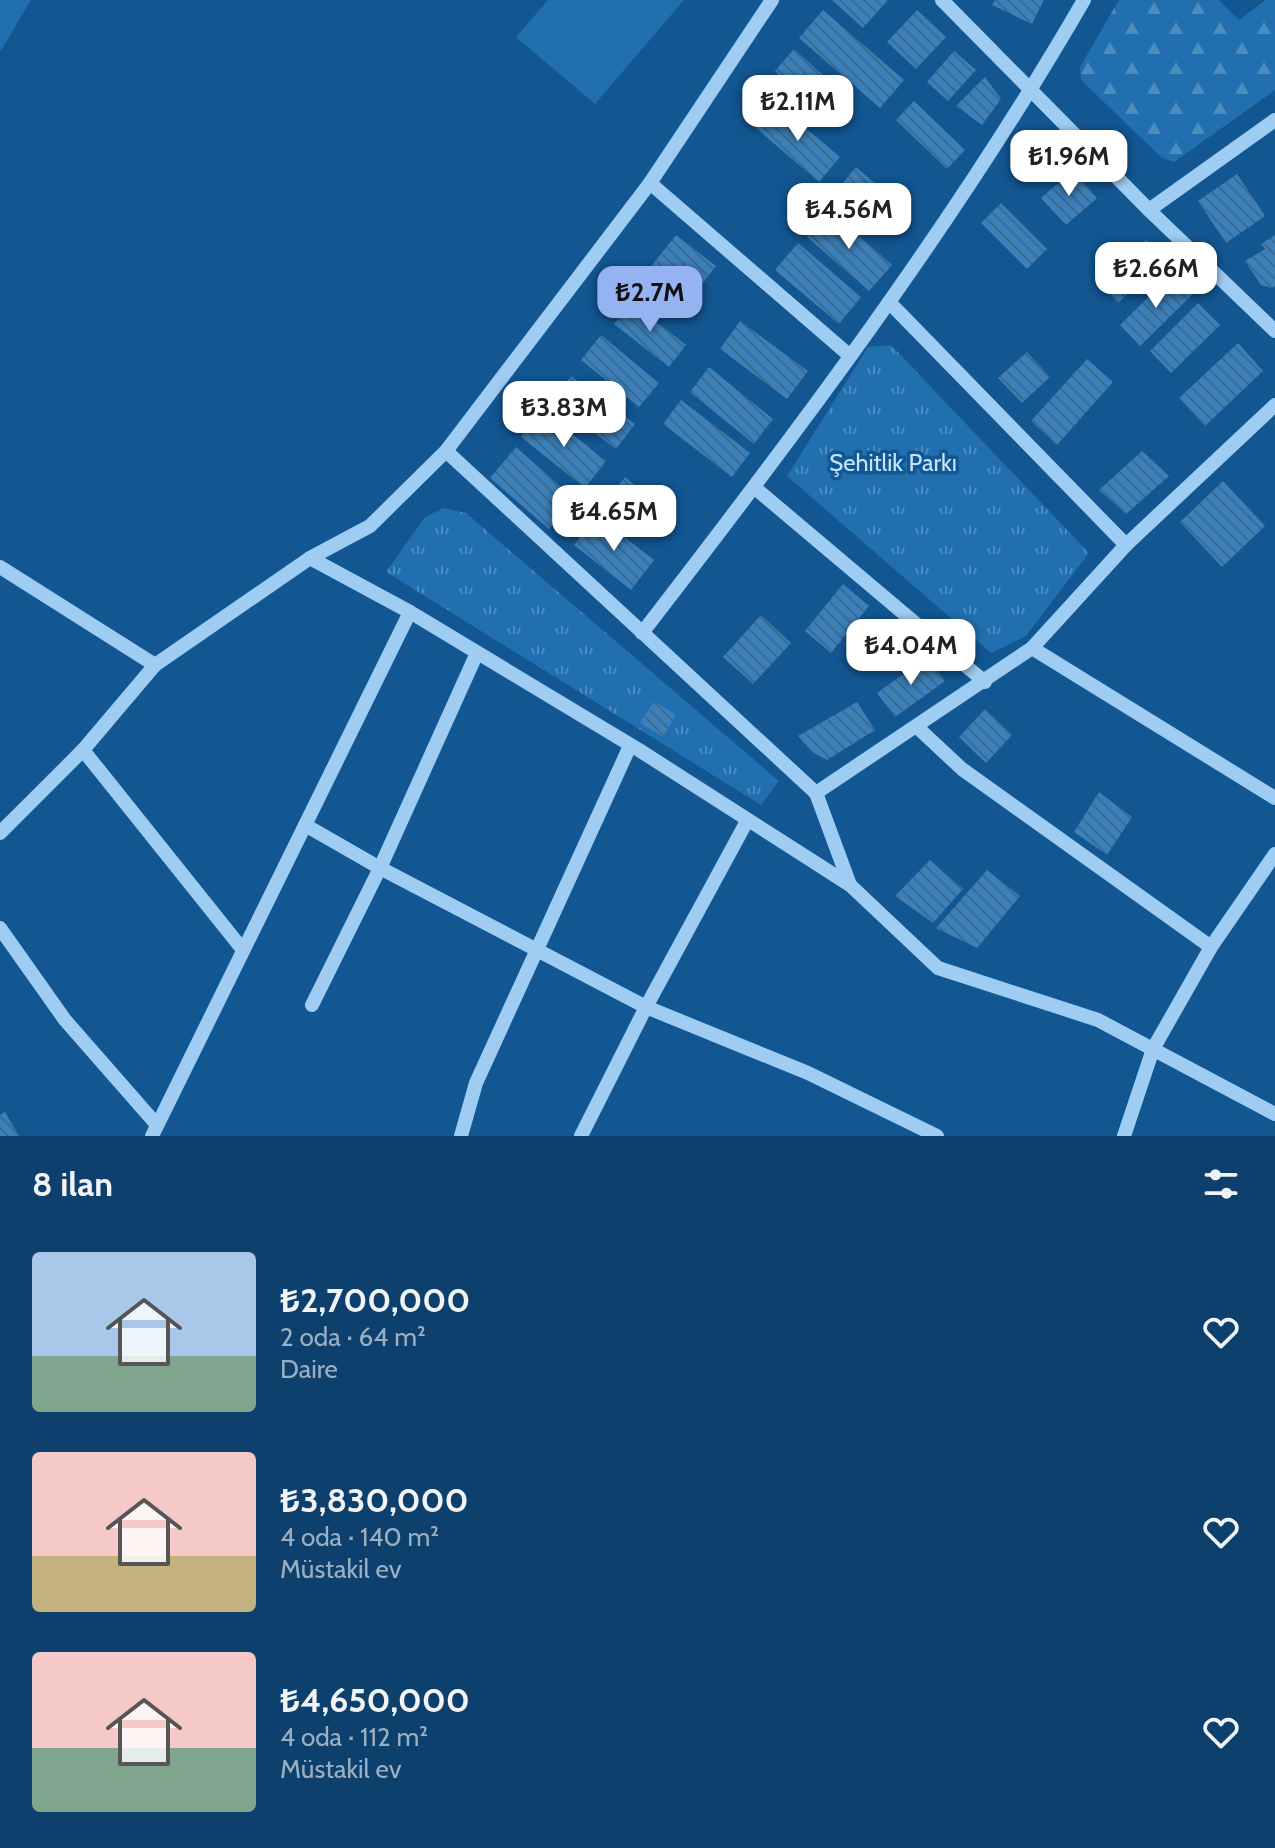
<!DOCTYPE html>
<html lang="tr">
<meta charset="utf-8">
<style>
:root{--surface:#0e406e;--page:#174773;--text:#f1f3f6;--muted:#9bafc2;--accent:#95b2f1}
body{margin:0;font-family:Cabin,sans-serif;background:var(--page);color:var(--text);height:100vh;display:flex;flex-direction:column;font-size:30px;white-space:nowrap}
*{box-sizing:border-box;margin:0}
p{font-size:26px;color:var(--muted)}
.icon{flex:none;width:44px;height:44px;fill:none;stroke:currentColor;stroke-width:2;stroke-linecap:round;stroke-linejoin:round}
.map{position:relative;height:1136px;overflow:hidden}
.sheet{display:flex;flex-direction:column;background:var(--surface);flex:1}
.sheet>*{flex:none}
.price{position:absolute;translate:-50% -68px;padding:0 18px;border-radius:16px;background:#fff;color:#222;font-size:26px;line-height:52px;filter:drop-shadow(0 2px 4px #0008)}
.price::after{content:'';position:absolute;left:50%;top:48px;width:24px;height:18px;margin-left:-12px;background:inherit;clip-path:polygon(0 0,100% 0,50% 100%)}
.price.selected{background:var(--accent);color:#111}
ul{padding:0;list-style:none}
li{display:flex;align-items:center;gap:24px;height:200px;padding:0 32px}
li span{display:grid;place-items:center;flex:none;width:224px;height:160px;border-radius:8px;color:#555}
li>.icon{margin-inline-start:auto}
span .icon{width:96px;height:96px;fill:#fffc;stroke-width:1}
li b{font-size:34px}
h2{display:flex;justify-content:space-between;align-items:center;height:96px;padding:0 32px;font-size:34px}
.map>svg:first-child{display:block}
</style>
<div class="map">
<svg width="1275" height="1136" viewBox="0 0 1275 1136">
<defs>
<pattern id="forest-firs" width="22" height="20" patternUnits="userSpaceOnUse" patternTransform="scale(2)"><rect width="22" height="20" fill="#216faf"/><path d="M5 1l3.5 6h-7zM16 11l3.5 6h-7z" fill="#4d8cbf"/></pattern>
<pattern id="park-tufts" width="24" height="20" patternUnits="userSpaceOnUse" patternTransform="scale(2)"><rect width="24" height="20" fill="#216faf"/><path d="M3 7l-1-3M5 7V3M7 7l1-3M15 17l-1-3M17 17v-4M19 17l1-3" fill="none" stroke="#4d8cbf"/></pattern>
<pattern id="building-back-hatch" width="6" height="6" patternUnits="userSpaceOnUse" patternTransform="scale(2)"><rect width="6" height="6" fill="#3b80ba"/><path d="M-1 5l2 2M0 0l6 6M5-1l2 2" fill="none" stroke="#436988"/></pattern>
</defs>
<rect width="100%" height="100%" fill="#125692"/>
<path fill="url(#forest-firs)" d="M1119 0H1219L1239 20 1266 0H1275V90L1174 162 1162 158 1081 80 1080 67Z"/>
<g fill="url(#park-tufts)">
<path d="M891 345 1089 553 1026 636 991 653 787 476 868 347Z"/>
<path d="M444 508 466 513 779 781 761 805 386 572 425 517Z"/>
</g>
<g fill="#216faf">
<path d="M0 0H31L0 52Z"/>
<path d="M548 0H684L595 104 516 37Z"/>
</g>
<g fill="url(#building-back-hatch)">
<path d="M832 0H888L863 28Z"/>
<path d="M995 0H1044L1032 24 992 5Z"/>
<path d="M823 10 904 80 880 108 799 38Z"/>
<path d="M917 10 946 37 916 69 887 42Z"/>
<path d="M794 49 854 103 834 125 775 71Z"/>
<path d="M954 51 976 70 948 101 927 82Z"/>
<path d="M985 77 1001 99 982 125 956 106Z"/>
<path d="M914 101 965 150 947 169 896 120Z"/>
<path d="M777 104 840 157 819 182 756 128Z"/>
<path d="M856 167 890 196 867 224 832 196Z"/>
<path d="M1073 170 1097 198 1066 225 1041 198Z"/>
<path d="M1237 174 1265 216 1226 243 1198 201Z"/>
<path d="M1001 203 1047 249 1027 269 981 223Z"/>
<path d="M830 210 892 265 869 291 807 237Z"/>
<path d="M676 235 716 266 686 305 645 274Z"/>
<path d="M1275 235V286L1272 288 1261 285 1245 261 1265 249 1261 244Z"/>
<path d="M1146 240 1164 260 1118 303 1100 283Z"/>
<path d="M798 243 861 297 839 324 775 270Z"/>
<path d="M1172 274 1192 295 1140 346 1120 325Z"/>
<path d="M631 302 686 345 669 367 614 324Z"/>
<path d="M1198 303 1220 325 1171 373 1150 351Z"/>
<path d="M740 321 808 371 787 399 720 349Z"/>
<path d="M601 335 659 383 639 407 581 360Z"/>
<path d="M1238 343 1263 371 1205 426 1179 398Z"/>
<path d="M1027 352 1050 377 1022 403 998 378Z"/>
<path d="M1087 359 1113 382 1057 445 1031 421Z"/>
<path d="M709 367 773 419 754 444 690 392Z"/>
<path d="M571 376 635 424 616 449 552 401Z"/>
<path d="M681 400 750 453 732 477 663 424Z"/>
<path d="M542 410 606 461 585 488 521 437Z"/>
<path d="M516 447 575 499 549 529 490 478Z"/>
<path d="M1142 451 1169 476 1126 514 1099 490Z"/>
<path d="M625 477 667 512 647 537 605 502Z"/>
<path d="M1223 481 1265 526 1222 567 1180 522Z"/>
<path d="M597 516 654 560 631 590 574 545Z"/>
<path d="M843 584 869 606 831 653 805 631Z"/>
<path d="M761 615 791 643 753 684 723 657Z"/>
<path d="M927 657 945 681 895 717 877 693Z"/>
<path d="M654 701 676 715 663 737 640 723Z"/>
<path d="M857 702 875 730 827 760 812 752 798 736Z"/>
<path d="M985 709 1012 735 986 763 959 737Z"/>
<path d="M1099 792 1132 817 1107 855 1074 832Z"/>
<path d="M930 860 963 889 933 923 895 896Z"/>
<path d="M987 870 1020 896 977 948 936 928Z"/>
<path d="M5 1112 19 1136H0V1115Z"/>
</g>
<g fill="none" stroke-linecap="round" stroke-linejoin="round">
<g stroke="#9fccf2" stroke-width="14">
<path d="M942 0 1149 210 1275 331"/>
<path d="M650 183 849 355"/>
<path d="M1149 210 1275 120"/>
<path d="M889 302 1126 545"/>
<path d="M446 451 816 793 850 885"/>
<path d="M755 488 985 682"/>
<path d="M310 558 410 612 639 750 850 885 938 968 1098 1020 1275 1114"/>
<path d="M0 567 155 665"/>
<path d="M642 633C799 430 955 223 1084 0"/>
<path d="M1032 648 1275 798"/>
<path d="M477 653 380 868 646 1007 808 1073 937 1136"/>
<path d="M917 727 962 769 1211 947"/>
<path d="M83 750 243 950"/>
<path d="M816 793 1032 648 1126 545 1275 405"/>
<path d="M305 825 380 868 312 1005"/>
<path d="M0 833 83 750 155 665 310 558 370 526 446 451 650 183 772 0"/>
<path d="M0 928 65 1020 157 1125"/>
<path d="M152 1136 410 612"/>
<path d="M461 1136 476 1083 630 746"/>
<path d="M581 1136 646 1007 747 821"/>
<path d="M1124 1136 1153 1049 1211 947 1275 854"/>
</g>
</g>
<g text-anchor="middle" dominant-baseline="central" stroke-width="7" stroke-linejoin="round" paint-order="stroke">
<g font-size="24" fill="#c6e4fd" stroke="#125692">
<text x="893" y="462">Şehitlik Parkı</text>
</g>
</g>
</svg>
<b class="price" style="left:798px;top:143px">₺2.11M</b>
<b class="price" style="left:1069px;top:198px">₺1.96M</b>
<b class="price" style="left:849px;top:251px">₺4.56M</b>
<b class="price" style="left:1156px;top:310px">₺2.66M</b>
<b class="price selected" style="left:650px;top:334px">₺2.7M</b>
<b class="price" style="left:564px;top:449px">₺3.83M</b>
<b class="price" style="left:614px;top:553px">₺4.65M</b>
<b class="price" style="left:911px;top:687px">₺4.04M</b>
</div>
<section class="sheet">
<h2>8 ilan<svg class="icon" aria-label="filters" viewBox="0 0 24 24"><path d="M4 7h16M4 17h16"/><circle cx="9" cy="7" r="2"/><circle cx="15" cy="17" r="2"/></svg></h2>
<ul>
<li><span style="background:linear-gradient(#a9c7e8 65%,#7fa58c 0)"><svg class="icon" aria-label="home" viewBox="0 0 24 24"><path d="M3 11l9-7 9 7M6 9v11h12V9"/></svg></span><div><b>₺2,700,000</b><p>2 oda · 64 m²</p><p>Daire</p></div><svg class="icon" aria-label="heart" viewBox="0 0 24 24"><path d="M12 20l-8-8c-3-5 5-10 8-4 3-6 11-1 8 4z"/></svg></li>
<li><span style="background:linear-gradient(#f6c9c9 65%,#c2b280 0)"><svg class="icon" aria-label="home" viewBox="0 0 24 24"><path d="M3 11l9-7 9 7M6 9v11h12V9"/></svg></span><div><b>₺3,830,000</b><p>4 oda · 140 m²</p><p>Müstakil ev</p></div><svg class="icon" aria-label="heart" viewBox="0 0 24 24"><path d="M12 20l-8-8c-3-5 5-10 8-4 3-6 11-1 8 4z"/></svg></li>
<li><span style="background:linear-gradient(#f6c9c9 60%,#7fa58c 0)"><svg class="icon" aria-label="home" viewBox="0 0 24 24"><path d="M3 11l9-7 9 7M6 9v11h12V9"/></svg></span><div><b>₺4,650,000</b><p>4 oda · 112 m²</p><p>Müstakil ev</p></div><svg class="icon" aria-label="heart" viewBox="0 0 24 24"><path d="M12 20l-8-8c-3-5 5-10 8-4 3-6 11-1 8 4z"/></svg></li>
</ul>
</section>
